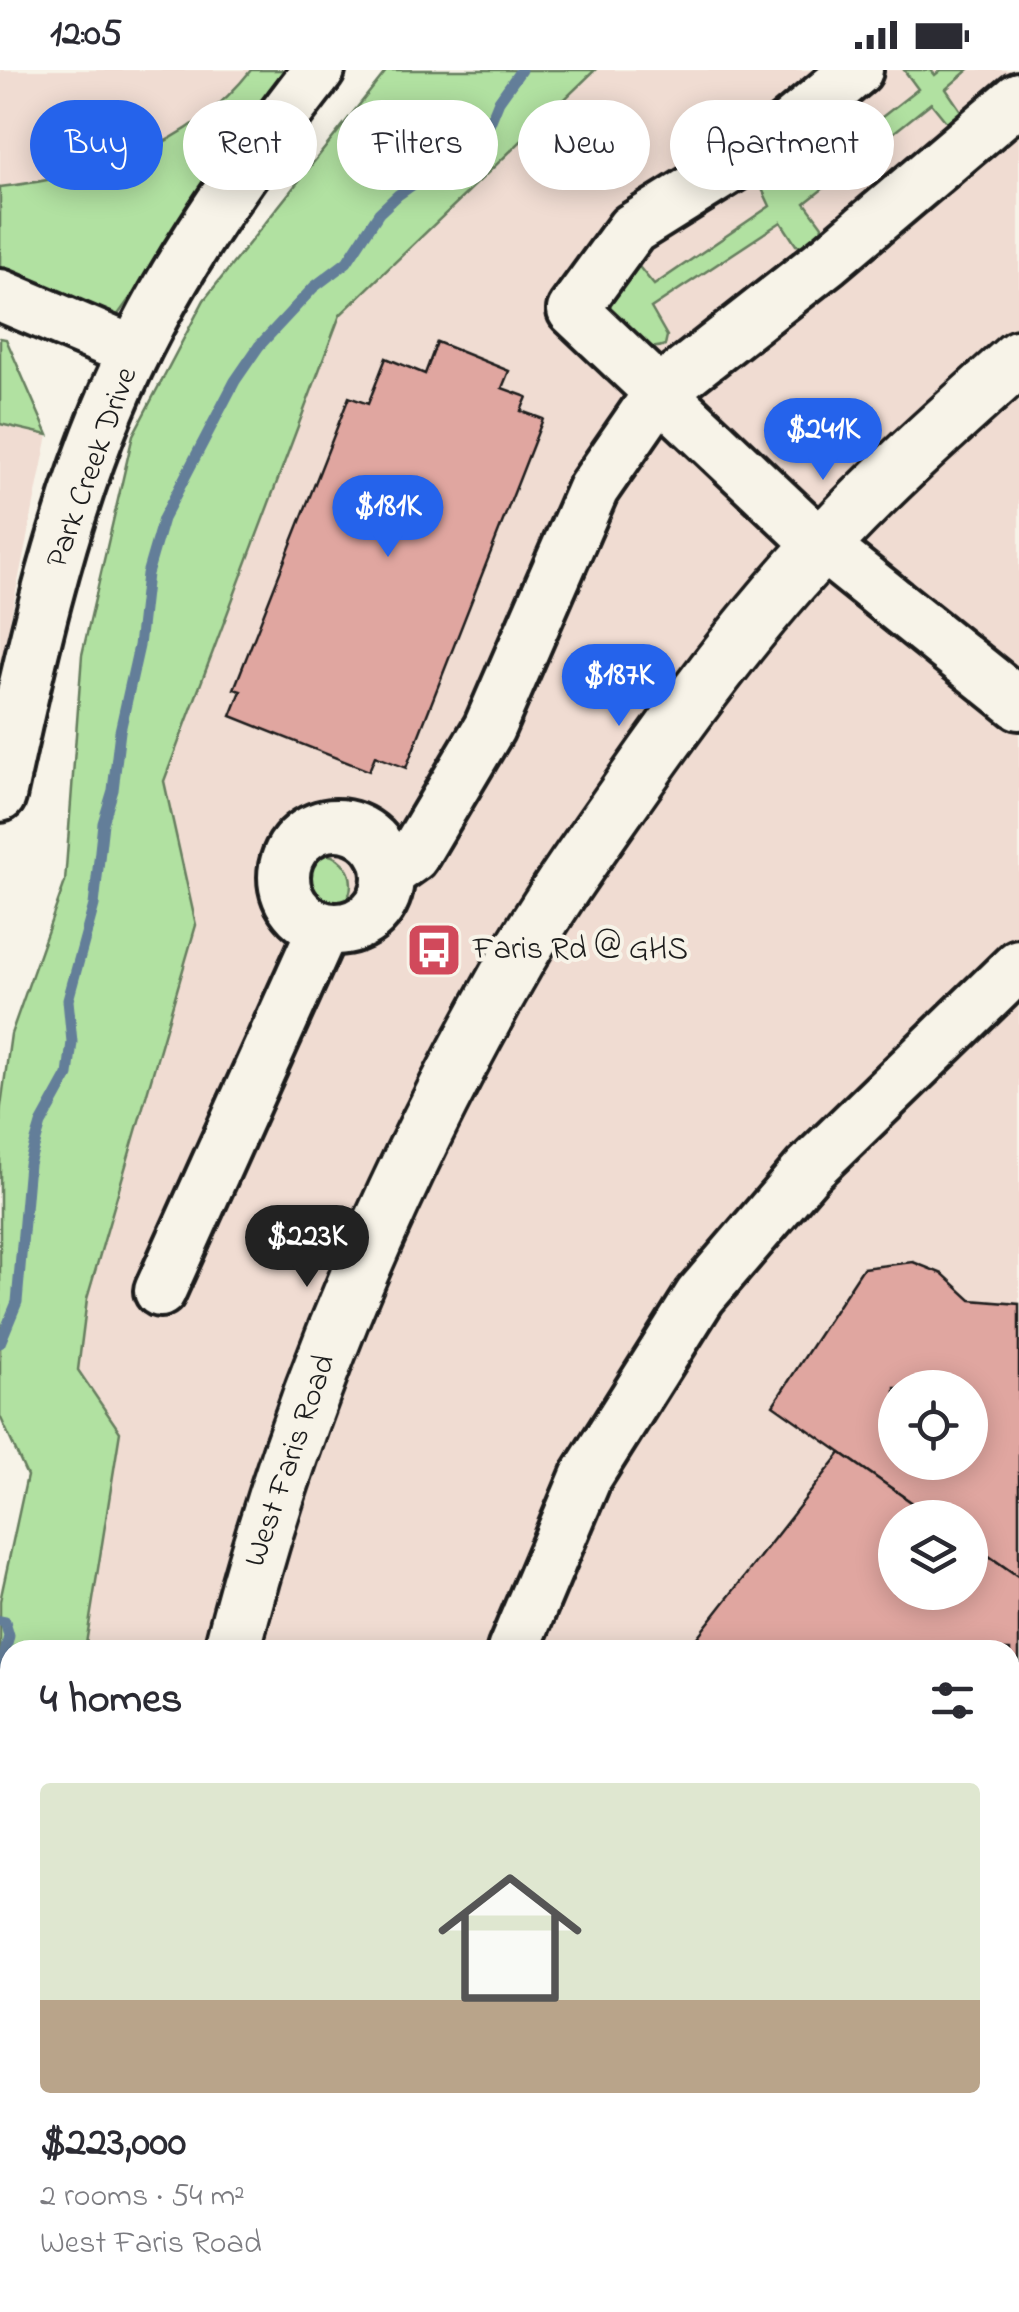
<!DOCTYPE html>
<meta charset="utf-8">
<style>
:root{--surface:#fff;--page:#f7f7f7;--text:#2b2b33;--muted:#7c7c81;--accent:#2563eb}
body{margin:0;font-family:"Indie Flower",sans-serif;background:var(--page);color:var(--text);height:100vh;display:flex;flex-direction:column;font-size:38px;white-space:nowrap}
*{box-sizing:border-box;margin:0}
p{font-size:32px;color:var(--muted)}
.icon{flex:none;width:55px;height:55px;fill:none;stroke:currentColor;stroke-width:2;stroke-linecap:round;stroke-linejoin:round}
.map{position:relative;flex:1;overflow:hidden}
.side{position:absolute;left:0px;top:1570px;width:1020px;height:672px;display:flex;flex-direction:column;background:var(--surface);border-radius:30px 30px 0 0;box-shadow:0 5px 25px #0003}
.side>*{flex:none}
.banner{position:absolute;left:30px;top:30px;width:960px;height:90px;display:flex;gap:20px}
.buttons{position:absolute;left:878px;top:1300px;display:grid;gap:20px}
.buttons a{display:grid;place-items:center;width:110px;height:110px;border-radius:50%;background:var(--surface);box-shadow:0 5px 25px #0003;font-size:50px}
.price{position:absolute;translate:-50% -85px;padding:0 22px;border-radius:35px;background:var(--accent);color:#fff;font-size:32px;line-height:65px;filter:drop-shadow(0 2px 5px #0008)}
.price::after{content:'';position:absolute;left:50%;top:60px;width:30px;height:22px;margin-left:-15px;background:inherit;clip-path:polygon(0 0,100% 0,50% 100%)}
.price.active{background:#222;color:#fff}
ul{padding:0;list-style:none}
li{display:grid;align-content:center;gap:20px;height:530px;padding:0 40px}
li span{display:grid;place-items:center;height:310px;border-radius:10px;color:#555}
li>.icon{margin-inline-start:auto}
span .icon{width:180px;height:180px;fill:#fffc;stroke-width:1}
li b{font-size:42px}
h2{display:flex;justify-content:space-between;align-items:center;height:120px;padding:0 40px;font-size:42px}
.tag{padding:0 35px;border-radius:45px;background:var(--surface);box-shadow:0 5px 25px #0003;font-size:35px;line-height:90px}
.tag.active{background:var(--accent);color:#fff}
.status{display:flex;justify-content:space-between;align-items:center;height:70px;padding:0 50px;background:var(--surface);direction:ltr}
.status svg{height:28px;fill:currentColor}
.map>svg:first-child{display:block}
</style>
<div class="status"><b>12:05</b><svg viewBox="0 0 49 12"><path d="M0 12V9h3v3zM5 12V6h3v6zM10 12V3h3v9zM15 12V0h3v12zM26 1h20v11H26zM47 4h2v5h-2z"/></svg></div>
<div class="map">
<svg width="1019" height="2242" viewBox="0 0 1019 2242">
<rect width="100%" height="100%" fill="#f7f3e8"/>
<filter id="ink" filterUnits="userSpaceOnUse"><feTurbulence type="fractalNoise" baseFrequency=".01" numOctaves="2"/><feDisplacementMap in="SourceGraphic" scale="20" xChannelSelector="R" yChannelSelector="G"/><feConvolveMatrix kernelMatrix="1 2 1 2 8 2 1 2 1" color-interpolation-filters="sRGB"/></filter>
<g filter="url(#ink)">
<g fill="#f0dcd2" fill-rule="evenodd">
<path d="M0 0H295L117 246 0 199Z"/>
<path d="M595 0H1019V2242H56L49 2233 1010 2232V1580H85L120 1362 78 1300 87 1229 196 855 164 711 340 245ZM895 1318H970V1392H895ZM895 1448H970V1522H895Z"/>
<path d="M0 354 48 365 0 600Z"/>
</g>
<g fill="#b1e1a1" stroke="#667e5e" stroke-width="2.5">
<path d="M251 0H295L117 246 0 199V117C96 106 189 79 251 0Z"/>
<path d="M387 0H595L340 245 164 711 196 855 87 1229 78 1300 120 1362 85 1580H10V2232L31 2233 23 2242H0V1531L27 1406 0 1346V1043L11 964 65 812 82 585 133 365 204 230Z"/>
<path d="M904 0H931L935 5 941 0H968L946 19 963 44 954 54H948L931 33 805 133 822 156 821 161 804 176 796 175 781 152 651 238 667 266 665 275C642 285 623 259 605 245L607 222 636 193 654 215 770 136 757 108 772 98 791 118 918 19Z"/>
<path d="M0 268 6 269 48 365 0 354Z"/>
<circle cx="321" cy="814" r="30"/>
</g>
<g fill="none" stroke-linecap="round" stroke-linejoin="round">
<g stroke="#637e99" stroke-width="11">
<path d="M0 1273 17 1232 29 1094 41 1054 68 1005 72 972 68 930 94 835 103 753 113 720 120 661 139 576 147 504 163 449 235 311 259 276 314 217 347 192 379 143 398 125 428 104 447 101 461 93 490 53 499 31 521 0"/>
<path d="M0 1551 5 1552 9 1566 0 1603"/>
<path d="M0 2175V2197"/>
</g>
</g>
<g fill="#e0a6a0" stroke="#1c1c1c" stroke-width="2.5" fill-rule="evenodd">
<path d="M437 272 509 301 502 318 527 327 521 341 543 349 406 698 375 686 369 701 231 646 241 621 234 619 349 327 368 334 386 288 425 304Z"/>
<path d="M913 1192 943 1204 971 1230 1019 1234V1507L970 1473V1448H934L773 1335 863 1198ZM895 1318H970V1392H895Z"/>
<path d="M841 1383 934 1448H895V1522H970V1473L1019 1507V1657L1010 1669V1580H687Z"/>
<path d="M1019 2101V2163L1010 2157V2113Z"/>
</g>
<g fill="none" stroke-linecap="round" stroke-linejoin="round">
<g stroke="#1c1c1c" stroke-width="58">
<g id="minor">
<path d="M857 0 771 72 632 159 573 240 821 475 1019 634"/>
<path d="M0 225 134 282"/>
<path d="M0 726C28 597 57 463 108 340 159 216 237 105 319 0"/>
<circle cx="336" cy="807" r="52"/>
<path d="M389 803 413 786 489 658 593 419 660 322 828 190 1019 28"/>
<path d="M160 1221 323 859"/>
<path d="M513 1580 586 1407 700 1226 808 1100 1019 895"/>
<path d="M1010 2196 1019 2203"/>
<path d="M416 2242V2232"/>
</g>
</g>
<g stroke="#1c1c1c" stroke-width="62">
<g id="major">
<path d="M232 1580C291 1345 386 1121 505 910 542 843 588 779 632 716 689 634 754 547 823 474 884 408 952 348 1019 288"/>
<path d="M150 2232V2242"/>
</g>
</g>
<use href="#minor" stroke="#f7f3e8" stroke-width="50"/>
<use href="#major" stroke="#f7f3e8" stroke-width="55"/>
</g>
</g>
<defs>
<g id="bus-square" transform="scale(2.875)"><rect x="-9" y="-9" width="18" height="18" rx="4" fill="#d1495b" stroke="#f7f3e8"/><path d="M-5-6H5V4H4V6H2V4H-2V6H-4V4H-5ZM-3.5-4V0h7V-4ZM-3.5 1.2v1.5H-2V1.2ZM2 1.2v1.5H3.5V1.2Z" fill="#fff"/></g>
</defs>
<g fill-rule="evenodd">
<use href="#bus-square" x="434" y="880"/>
</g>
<g text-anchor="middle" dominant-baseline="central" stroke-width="8" stroke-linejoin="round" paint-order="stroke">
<g font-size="32" fill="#1c1c1c" stroke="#f7f3e8">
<text transform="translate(93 398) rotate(-70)">Park Creek Drive</text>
<text transform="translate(291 1391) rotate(-71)">West Faris Road</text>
</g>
<g font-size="32" fill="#1c1c1c" stroke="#f7f3e8" text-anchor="start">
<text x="473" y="880">Faris Rd @ GHS</text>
</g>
</g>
</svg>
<div class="buttons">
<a><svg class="icon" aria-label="locate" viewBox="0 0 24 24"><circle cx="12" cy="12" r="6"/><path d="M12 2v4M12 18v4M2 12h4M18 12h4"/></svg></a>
<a><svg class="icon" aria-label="layers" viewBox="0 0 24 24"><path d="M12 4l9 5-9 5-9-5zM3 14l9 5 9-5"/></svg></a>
</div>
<b class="price" style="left:823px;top:413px">$241K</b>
<b class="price" style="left:388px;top:490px">$181K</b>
<b class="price" style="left:619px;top:659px">$187K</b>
<b class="price active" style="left:307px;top:1220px">$223K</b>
<div class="banner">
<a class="tag active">Buy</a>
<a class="tag">Rent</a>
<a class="tag">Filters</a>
<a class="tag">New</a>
<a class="tag">Apartment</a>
</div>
<section class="side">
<h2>4 homes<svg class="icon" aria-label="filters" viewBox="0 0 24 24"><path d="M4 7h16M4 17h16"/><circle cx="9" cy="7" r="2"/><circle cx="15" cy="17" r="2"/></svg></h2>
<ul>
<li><span style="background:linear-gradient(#dfe7d0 70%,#b9a48a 0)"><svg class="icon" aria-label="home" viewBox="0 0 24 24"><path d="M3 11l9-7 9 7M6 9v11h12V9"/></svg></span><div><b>$223,000</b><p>2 rooms · 54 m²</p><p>West Faris Road</p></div></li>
</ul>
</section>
</div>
